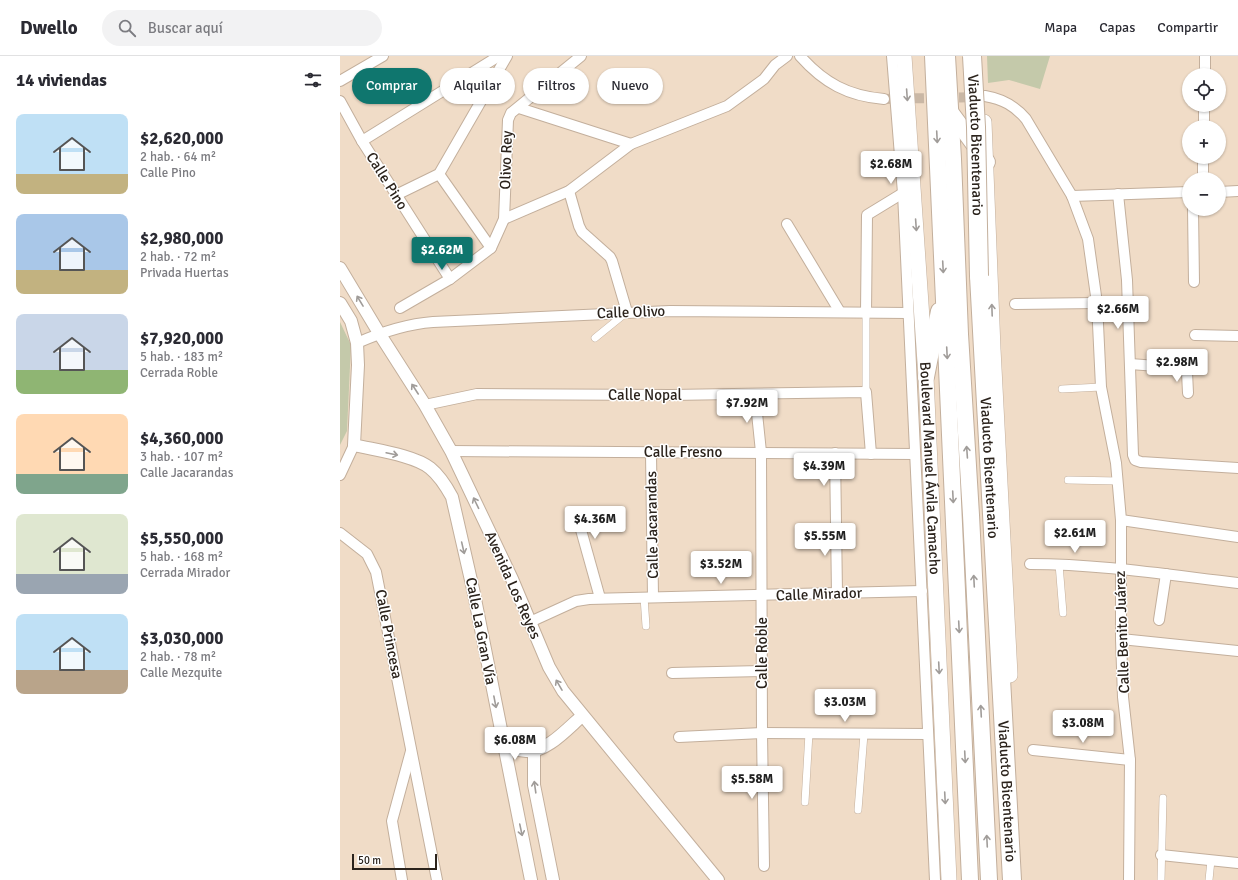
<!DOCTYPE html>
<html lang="es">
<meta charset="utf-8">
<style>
:root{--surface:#fff;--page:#f2f2f3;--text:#2b2b33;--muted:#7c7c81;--line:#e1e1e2;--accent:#0f766e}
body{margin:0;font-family:Signika,sans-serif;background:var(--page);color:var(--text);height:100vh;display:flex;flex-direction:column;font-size:15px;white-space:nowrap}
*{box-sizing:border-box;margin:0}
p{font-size:13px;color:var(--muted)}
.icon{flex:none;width:22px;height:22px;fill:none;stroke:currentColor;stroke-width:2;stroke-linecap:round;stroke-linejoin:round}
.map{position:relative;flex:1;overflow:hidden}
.drawer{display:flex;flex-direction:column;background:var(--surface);width:340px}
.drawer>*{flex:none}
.guide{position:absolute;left:12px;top:12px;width:380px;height:36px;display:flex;gap:8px}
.tools{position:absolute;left:842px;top:12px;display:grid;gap:8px}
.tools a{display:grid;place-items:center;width:44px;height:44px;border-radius:50%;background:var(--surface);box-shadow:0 1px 3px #0004;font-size:20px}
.scale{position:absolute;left:12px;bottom:10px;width:85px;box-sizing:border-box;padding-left:4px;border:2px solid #2b231c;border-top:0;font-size:11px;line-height:14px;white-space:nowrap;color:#2b231c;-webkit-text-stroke:3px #fff;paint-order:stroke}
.price{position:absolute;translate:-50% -34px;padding:0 9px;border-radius:4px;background:#fff;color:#222;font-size:13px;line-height:26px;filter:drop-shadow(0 1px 2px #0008)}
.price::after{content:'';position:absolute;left:50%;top:24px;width:12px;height:9px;margin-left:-6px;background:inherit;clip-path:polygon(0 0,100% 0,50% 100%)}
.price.current{background:var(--accent);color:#fff}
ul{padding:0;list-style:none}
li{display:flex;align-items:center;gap:12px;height:100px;padding:0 16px}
li span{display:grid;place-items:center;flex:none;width:112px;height:80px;border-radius:8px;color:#555}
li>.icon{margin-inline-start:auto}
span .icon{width:48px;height:48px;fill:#fffc;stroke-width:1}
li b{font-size:17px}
h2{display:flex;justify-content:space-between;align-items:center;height:48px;padding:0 16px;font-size:17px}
.chip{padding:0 14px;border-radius:18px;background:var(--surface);box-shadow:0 1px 3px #0004;font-size:14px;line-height:36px}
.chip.current{background:var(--accent);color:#fff}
header{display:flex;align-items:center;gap:24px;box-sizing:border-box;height:56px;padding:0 20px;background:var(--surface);border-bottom:1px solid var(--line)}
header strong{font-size:19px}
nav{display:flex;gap:22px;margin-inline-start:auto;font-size:14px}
.search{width:280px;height:36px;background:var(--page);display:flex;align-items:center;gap:10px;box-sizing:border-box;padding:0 14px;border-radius:22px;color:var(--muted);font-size:15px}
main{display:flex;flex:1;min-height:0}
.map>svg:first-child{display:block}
</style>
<header>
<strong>Dwello</strong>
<div class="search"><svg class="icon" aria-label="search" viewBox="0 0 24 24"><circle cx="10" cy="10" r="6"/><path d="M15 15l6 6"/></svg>Buscar aquí</div>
<nav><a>Mapa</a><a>Capas</a><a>Compartir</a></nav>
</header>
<main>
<section class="drawer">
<h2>14 viviendas<svg class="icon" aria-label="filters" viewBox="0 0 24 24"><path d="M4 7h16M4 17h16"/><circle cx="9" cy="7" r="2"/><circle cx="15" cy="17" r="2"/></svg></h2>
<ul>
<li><span style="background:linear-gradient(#bfe0f5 75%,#c2b280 0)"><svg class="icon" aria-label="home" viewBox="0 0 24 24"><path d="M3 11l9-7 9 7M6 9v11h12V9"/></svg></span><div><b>$2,620,000</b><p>2 hab. · 64 m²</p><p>Calle Pino</p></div></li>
<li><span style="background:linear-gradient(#a9c7e8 70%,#c2b280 0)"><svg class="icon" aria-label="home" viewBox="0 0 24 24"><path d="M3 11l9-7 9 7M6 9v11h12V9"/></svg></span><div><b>$2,980,000</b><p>2 hab. · 72 m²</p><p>Privada Huertas</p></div></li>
<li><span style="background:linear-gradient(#c9d6e8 70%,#8fb573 0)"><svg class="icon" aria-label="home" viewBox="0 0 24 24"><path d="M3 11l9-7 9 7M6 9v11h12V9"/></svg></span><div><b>$7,920,000</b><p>5 hab. · 183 m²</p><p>Cerrada Roble</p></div></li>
<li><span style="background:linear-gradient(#ffd9b3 75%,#7fa58c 0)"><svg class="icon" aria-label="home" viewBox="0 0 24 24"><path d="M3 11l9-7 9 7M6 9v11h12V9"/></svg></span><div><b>$4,360,000</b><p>3 hab. · 107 m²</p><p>Calle Jacarandas</p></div></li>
<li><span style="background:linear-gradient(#dfe7d0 75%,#9aa5b1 0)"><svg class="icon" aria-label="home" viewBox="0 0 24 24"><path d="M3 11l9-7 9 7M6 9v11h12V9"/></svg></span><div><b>$5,550,000</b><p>5 hab. · 168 m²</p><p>Cerrada Mirador</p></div></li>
<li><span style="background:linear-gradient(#bfe0f5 70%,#b9a48a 0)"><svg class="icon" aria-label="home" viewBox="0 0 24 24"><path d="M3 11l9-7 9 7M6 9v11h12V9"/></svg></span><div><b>$3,030,000</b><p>2 hab. · 78 m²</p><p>Calle Mezquite</p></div></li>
</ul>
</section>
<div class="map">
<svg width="898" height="824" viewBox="0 0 898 824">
<rect width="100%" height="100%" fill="#f0dcc7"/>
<g fill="#c4c9aa">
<path d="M647 0H710L700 33 669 24 648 27Z"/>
<path d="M0 266 11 289 7 375 0 389Z"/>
</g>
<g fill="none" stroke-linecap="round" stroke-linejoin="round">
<path stroke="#c9b7a5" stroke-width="10" stroke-dasharray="10 5" stroke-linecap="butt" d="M544 43 638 41"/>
<g stroke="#c3af9c" stroke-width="8">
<g id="pedestrian">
<path d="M255 282 287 256"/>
<path d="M722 333 761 331"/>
<path d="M526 336V257"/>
<path d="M728 424 778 425"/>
<path d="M719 508 723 557"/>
<path d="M304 541 306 570"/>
<path d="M465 746 469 677"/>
<path d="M518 754 524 678"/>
<path d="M821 824 823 742"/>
<path d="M869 824 871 804"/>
</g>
</g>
<g stroke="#c3af9c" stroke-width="12">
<g id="minor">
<path d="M460 0C484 27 508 40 544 43"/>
<path d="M552 0 563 137 595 824"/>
<path d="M865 19V0"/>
<path d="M0 25 43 0"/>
<path d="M645 40C663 43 675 50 686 63L732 140 748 183 757 247 761 331 776 407 781 464V583L783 641 790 704 789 824"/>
<path d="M0 45 22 85 110 223"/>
<path d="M179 52 291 88"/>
<path d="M864 71V49"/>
<path d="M22 85 159 0"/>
<path d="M99 118 151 192"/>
<path d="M863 123V101"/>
<path d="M229 135 239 170 242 176 270 201 272 205 287 256"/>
<path d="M879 136 898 135"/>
<path d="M778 138 787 224 793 399 795 404 801 406 898 412"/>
<path d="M56 139 99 118 167 0"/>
<path d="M732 140 849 136"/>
<path d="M853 153 854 226"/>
<path d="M164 163 229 135 291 88 387 50 424 23 435 9 447 0"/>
<path d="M447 168 500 256"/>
<path d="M675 248 757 247"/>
<path d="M60 252 110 223 151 192 164 163 168 64 171 57 241 0"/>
<path d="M526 257 527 159 563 137"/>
<path d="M855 279 898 280"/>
<path d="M17 287C42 276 66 268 93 266L330 255 568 257"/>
<path d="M790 308 844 312 847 316 848 337"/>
<path d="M415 338 421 396 422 677 424 810"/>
<path d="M85 349 137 338 331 339 526 336 531 398"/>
<path d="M111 395 575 398"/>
<path d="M311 397 313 541"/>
<path d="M495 397 497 538"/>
<path d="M0 419 14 389"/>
<path d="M236 456 260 542"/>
<path d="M781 464 898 481"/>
<path d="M0 477 27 498 36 516 97 824"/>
<path d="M690 508C760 508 829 519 898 527"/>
<path d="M819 564 826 518"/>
<path d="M190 566 236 545 249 543 582 535"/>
<path d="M781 583 898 595"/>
<path d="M332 617 422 615"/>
<path d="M339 681 422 677 588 678"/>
<path d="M693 694 790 704"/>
<path d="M821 799 898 807"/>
<path d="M62 824 52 765 71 695"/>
</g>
</g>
<g stroke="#c3af9c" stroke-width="14">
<g id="tertiary">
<path d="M0 212 39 277 85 349 111 395 172 523 209 611 223 635 378 824"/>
<path d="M0 247 11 265 17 287 18 309 14 389C34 394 74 399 90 412 100 420 106 430 112 441L133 533 191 824"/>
<path d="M163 687C170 691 177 695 186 695 206 697 227 673 242 660"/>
<path d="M194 695V729L213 824"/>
</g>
</g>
<g stroke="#c3af9c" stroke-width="16">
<g id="primary">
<path id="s1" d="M564 0 586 321 609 824"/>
<path d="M644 66 653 293 670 619"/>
</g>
</g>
<g stroke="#c3af9c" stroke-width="18">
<g id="trunk">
<path d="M593 0 630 824"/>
<path d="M607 0 613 103 620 278 631 459 649 824"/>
<path d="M611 57 647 106"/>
<path d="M586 321 599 255"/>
</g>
</g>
<g stroke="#c3af9c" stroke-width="20">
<g id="motorway">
<path id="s2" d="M639 220 672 824"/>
</g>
</g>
<use href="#pedestrian" stroke="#fff" stroke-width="7"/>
<use href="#minor" stroke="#fff" stroke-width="10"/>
<use href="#tertiary" stroke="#fff" stroke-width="12"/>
<use href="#primary" stroke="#fff" stroke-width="15"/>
<use href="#trunk" stroke="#fff" stroke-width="16"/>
<use href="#motorway" stroke="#fff" stroke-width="18"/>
<g stroke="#c3af9c" stroke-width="20" stroke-linecap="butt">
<g id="motorway-bridge">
<path id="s3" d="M632 0 636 71 639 220"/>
</g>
</g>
<use href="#motorway-bridge" stroke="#fff" stroke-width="18"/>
</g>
<defs><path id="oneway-shaft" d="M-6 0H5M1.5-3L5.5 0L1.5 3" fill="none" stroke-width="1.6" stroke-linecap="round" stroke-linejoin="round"/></defs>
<g stroke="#a09c99">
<use href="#oneway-shaft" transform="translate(567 39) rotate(86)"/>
<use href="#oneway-shaft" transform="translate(597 81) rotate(87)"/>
<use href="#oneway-shaft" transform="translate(576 169) rotate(86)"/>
<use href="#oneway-shaft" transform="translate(603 211) rotate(87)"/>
<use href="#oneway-shaft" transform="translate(20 245) rotate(-121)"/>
<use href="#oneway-shaft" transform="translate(652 254) rotate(-92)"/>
<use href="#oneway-shaft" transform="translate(607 297) rotate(87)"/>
<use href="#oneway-shaft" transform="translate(75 333) rotate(-123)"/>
<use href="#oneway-shaft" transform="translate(627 396) rotate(-94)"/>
<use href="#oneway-shaft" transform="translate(52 398) rotate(12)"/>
<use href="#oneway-shaft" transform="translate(613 441) rotate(87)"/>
<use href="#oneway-shaft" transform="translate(136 447) rotate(-116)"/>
<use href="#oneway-shaft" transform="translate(123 492) rotate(77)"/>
<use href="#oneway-shaft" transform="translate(634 525) rotate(-93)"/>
<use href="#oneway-shaft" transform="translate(619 571) rotate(87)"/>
<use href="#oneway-shaft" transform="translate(599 612) rotate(87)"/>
<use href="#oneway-shaft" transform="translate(219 629) rotate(-120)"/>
<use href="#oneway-shaft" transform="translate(155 646) rotate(79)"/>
<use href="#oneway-shaft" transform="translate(641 655) rotate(-93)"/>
<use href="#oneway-shaft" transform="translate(625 701) rotate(87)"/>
<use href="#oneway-shaft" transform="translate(195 731) rotate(-98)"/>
<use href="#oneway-shaft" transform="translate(605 742) rotate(87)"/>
<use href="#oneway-shaft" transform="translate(181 774) rotate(78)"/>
<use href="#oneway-shaft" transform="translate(647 785) rotate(-93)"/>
</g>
<g text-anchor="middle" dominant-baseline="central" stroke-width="3" stroke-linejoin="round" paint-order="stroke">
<g font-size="15" fill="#2b231c" stroke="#fff">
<text stroke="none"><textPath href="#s3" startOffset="89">Viaducto Bicentenario</textPath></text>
<text transform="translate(166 104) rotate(-88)">Olivo Rey</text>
<text transform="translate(47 125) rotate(58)">Calle Pino</text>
<text transform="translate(291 256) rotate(-2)">Calle Olivo</text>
<text x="305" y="339">Calle Nopal</text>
<text x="343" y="396">Calle Fresno</text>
<text stroke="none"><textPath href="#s1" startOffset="413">Boulevard Manuel Ávila Camacho</textPath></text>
<text stroke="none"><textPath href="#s2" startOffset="192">Viaducto Bicentenario</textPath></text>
<text transform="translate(312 469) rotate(-91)">Calle Jacarandas</text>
<text transform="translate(173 529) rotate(66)">Avenida Los Reyes</text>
<text transform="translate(479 538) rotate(-2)">Calle Mirador</text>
<text transform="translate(141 575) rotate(79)">Calle La Gran Vía</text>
<text transform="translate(782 576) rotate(-92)">Calle Benito Juárez</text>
<text transform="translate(49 578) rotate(79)">Calle Princesa</text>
<text transform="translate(422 597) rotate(-90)">Calle Roble</text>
<text stroke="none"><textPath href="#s2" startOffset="516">Viaducto Bicentenario</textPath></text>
</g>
</g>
</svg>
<div class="tools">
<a><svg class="icon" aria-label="locate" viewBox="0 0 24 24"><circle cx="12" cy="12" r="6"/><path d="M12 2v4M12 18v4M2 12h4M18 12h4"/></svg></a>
<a>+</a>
<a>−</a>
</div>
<div class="scale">50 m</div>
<b class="price" style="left:551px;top:129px">$2.68M</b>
<b class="price current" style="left:102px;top:215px">$2.62M</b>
<b class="price" style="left:778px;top:274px">$2.66M</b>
<b class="price" style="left:837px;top:327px">$2.98M</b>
<b class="price" style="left:407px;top:368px">$7.92M</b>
<b class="price" style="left:484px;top:431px">$4.39M</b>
<b class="price" style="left:255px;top:484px">$4.36M</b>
<b class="price" style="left:735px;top:498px">$2.61M</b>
<b class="price" style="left:485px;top:501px">$5.55M</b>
<b class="price" style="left:381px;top:529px">$3.52M</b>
<b class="price" style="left:505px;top:667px">$3.03M</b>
<b class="price" style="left:743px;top:688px">$3.08M</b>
<b class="price" style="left:175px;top:705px">$6.08M</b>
<b class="price" style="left:412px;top:744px">$5.58M</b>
<div class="guide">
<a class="chip current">Comprar</a>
<a class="chip">Alquilar</a>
<a class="chip">Filtros</a>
<a class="chip">Nuevo</a>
</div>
</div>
</main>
